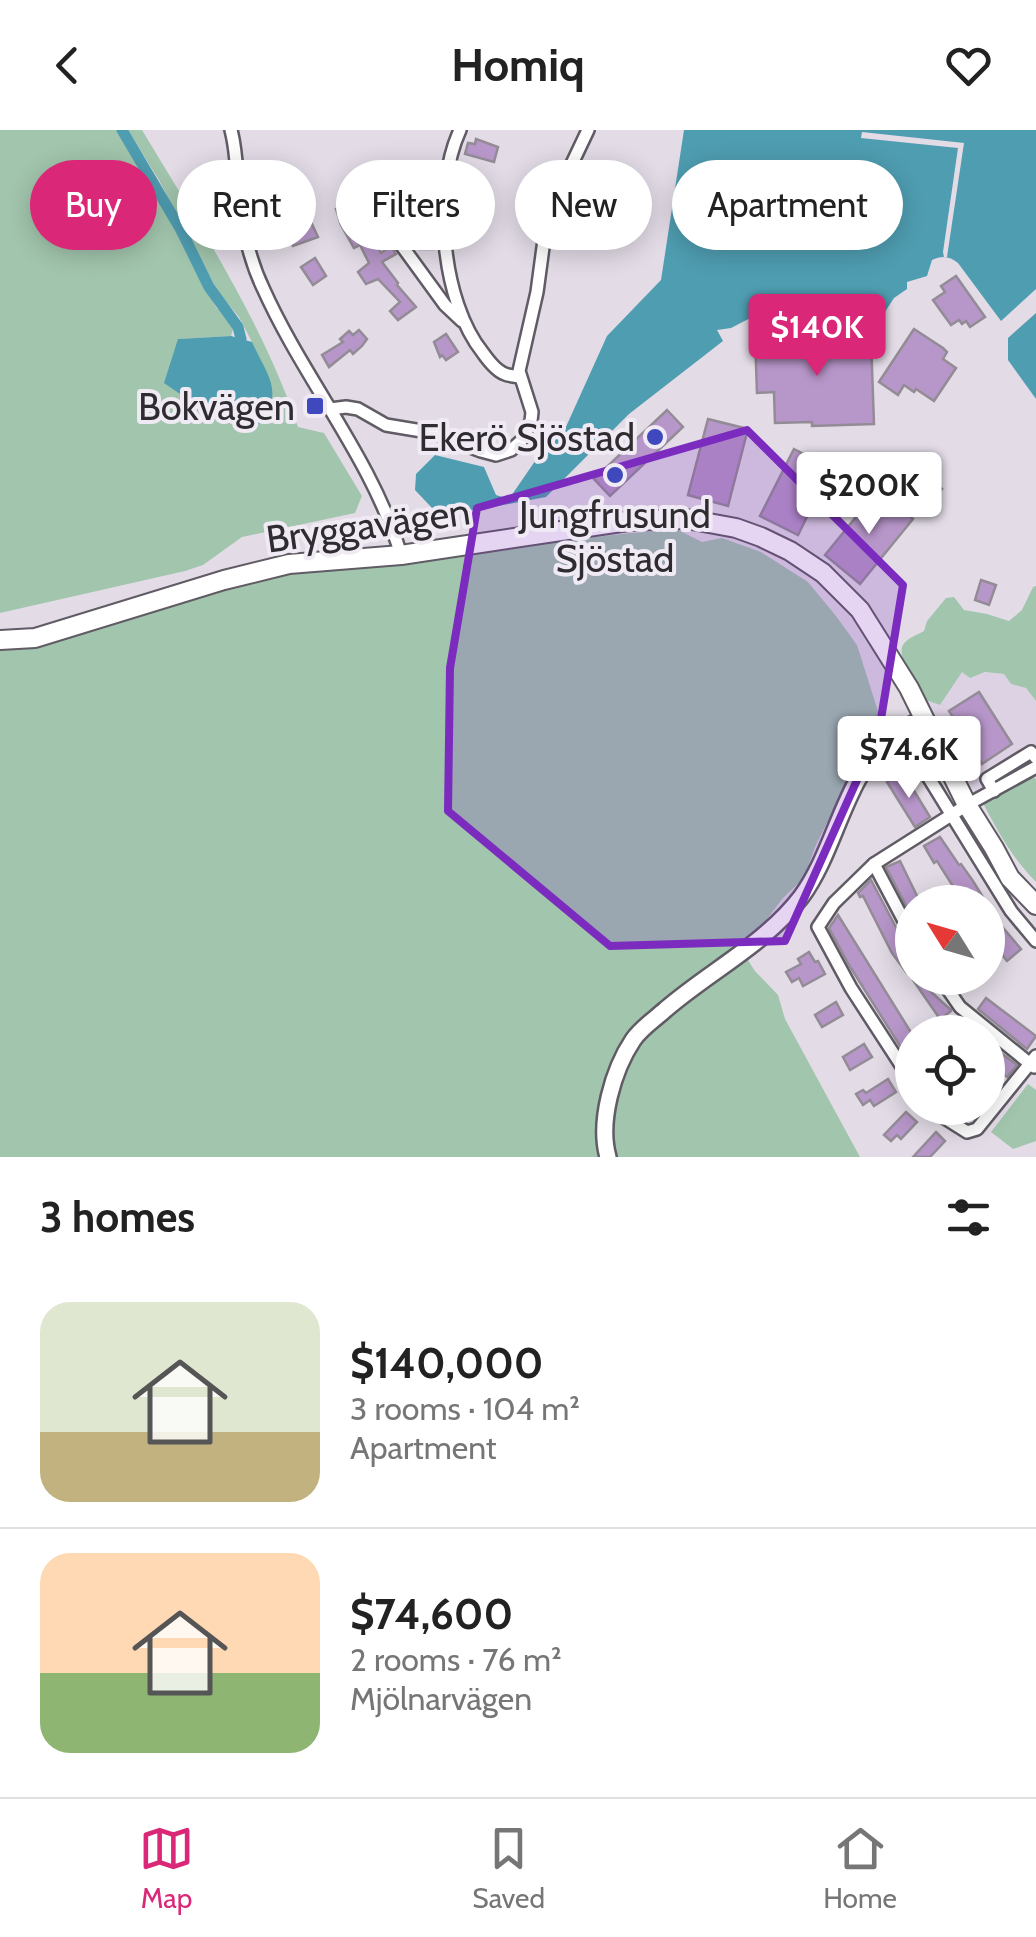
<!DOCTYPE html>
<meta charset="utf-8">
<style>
:root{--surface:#fff;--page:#f2f2f2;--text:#222;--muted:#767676;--line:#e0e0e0;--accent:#db2777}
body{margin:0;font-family:Cabin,sans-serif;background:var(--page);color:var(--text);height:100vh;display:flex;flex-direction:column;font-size:38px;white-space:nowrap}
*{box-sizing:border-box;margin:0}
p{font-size:32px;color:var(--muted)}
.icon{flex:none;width:55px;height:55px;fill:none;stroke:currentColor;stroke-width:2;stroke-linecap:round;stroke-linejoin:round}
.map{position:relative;height:1027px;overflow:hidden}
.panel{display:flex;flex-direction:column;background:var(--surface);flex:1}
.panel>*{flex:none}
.guide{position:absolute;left:30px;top:30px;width:978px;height:90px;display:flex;gap:20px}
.needle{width:65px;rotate:307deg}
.controls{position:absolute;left:895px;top:755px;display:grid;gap:20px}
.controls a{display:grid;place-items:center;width:110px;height:110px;border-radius:50%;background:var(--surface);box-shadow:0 5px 25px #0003;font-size:50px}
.price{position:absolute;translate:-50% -85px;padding:0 22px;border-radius:10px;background:#fff;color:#222;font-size:32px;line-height:65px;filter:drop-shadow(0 2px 5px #0008)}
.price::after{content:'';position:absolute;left:50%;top:60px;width:30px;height:22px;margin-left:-15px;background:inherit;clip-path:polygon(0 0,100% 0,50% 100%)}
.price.selected{background:var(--accent);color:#fff}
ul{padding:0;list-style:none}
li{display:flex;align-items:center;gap:30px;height:250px;padding:0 40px}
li+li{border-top:2px solid var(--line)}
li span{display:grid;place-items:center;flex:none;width:280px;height:200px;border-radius:30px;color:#555}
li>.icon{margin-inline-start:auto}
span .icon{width:120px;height:120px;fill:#fffc;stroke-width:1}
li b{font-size:42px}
h2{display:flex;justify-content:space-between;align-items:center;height:120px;padding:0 40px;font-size:42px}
.tag{padding:0 35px;border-radius:45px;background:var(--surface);box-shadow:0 5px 25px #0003;font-size:35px;line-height:90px}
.tag.selected{background:var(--accent);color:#fff}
header{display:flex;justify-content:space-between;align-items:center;height:130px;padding:0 40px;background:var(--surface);font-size:45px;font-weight:800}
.dock{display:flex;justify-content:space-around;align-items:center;height:140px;border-top:2px solid var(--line);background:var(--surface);font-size:28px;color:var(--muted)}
.dock a{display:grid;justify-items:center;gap:5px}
.dock .selected{color:var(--accent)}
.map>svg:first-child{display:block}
</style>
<header><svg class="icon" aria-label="back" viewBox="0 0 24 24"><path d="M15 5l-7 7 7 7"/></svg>Homiq<svg class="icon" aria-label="heart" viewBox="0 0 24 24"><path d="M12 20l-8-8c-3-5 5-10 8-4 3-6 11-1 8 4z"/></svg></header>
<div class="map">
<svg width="1036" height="1027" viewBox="0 0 1036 1027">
<rect width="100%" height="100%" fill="#e3dce7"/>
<path fill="#ddd2e4" d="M962 541 1004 544 1011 554 1026 558 1036 571V628L977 665 931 587 923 569 940 575Z"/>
<g fill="#a2c5ad">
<path d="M0 0H117L150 52 216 177 234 196 231 206 178 209 252 212 239 187 218 162 159 50 128 0H142C199 95 262 191 298 297L324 303 362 366 355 383 242 407 203 435 185 441 0 483Z"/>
<path d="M678 400 702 412 722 408 761 422 808 452 836 486 857 515 883 597 858 630 815 717 804 748 783 768 764 793 737 813 755 841 778 865 785 889 860 1027H0V517L24 518 223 457 288 441 631 403Z"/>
<path d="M1036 456V571L1026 558 1011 554 1004 544 985 542 970 548 962 542 940 575 923 569C917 557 896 527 903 515 907 508 917 505 924 501L927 491 946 468 954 467 964 480 987 484 1009 491 1022 480 1033 457Z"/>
<path d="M1032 646 1036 649V752C1013 729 998 702 983 673Z"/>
<path d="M1028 954 1036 960V1011L1013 1019 991 1002Z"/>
</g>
<g fill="#4f9db1">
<path d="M684 0H1036V159L1001 191 958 133C950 126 942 125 932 130L927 146 907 152V159L894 168 881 188 871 189 852 184 851 164H819L818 186H814L810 174 760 183 731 198 717 200 723 211 629 284 546 367 477 380 433 379 415 360 416 344 435 325 484 337 496 365 509 369 544 318 565 299 607 206 661 150Z"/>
<path d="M1036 183V269L1008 230V208Z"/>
<path d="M231 206 252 212C268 247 286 263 257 296L217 289 164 253 178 209Z"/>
</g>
<path fill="#e3dce7" d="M862 2 964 13 947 127H944L943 122 958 18 861 8Z"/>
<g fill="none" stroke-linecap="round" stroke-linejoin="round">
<path stroke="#4f9db1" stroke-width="11" d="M122 0 181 100 209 157 238 197 241 209"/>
</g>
<g fill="#b796c9" stroke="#938c96" stroke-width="2.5">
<path d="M476 9 498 17 494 32 465 24 468 13 475 14Z"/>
<path d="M297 56 304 76 287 82 280 62Z"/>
<path d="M459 60 474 63 473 68 477 69 474 80 468 79 467 88 454 85Z"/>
<path d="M583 69 612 76 608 92 591 88 589 96 577 93Z"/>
<path d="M348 74 358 98 366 94 381 123 391 116 396 124 382 132 398 153 397 155 416 177 398 190 390 181 400 172 378 149 366 154 358 142 369 133 360 115 354 118 341 95 336 79Z"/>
<path d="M412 91H434V119H420V105H412Z"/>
<path d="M311 92 318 107 293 116 291 112 266 117 264 106 278 103 279 108Z"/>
<path d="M315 128 326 146 313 155 301 137Z"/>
<path d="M956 146 985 187 970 197 966 191 962 194 959 190 951 195 933 170 945 162 941 156Z"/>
<path d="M914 199 943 218 947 222 943 229 956 238 934 271 916 259 914 262 904 255 898 265 879 252Z"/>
<path d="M359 200 367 209 362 216 353 224 350 220 329 237 322 225 343 212 340 209 349 201 353 205Z"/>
<path d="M446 204 458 222 446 230 442 225 440 227 434 212Z"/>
<path d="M826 205 827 211 871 209 874 294 812 296V292L775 293 774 262 757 263 755 208Z"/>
<path d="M667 280 683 297 610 366 594 349Z"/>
<path d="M708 289 748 299 728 376 688 365Z"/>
<path d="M794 319 831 338 798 405 760 386Z"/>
<path d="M917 334 923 340 925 338 935 347 933 349 942 359 936 365 932 361 926 366 906 346Z"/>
<path d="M878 360 913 389 860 454 825 425Z"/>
<path d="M981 450 996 455 989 475 975 470Z"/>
<path d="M979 562 1012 614 982 634 949 581Z"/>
<path d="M899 644 907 658 911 656 930 687 915 697 887 652Z"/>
<path d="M940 707 959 735 961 734 973 751 986 772H963L937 731 934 733 924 716Z"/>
<path d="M900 731 920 772H912V787L886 737Z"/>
<path d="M871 750 909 822 912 820V837L906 842 892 823 863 766 860 767 858 763Z"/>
<path d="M988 780 1021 819 1007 831 988 807Z"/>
<path d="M838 785 912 904V935L849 835 829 798Z"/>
<path d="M809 822 815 832 818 831 825 844 803 856 799 848 792 852 786 842 801 834 798 829Z"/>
<path d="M916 848 951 880V881L940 889 913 850Z"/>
<path d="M986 868 1036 906 1027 919 978 879Z"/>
<path d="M836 872 843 885 822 897 815 885Z"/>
<path d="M988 913 1017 935 1007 947 988 931Z"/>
<path d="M864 914 872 927 850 940 843 927Z"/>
<path d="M888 949 896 962 874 976 870 970 863 975 856 964 863 960 866 963Z"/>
<path d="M906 982 917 992 901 1009 897 1005 891 1011 884 1005Z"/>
<path d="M936 1002 945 1011 930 1027H913Z"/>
</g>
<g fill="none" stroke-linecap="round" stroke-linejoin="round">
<g stroke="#605b64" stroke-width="16">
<g id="minor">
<path d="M231 0C238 26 236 51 240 76 244 104 251 133 263 158 304 250 372 328 401 425"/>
<path d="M460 0C432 61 441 171 483 223 488 230 496 241 505 244 509 246 515 246 520 247"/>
<path d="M394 105 445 175 462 191"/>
<path d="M330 279 346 277 358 279 386 295 434 303 481 321 496 325 511 320 521 311 531 291 532 282 519 241 537 162 544 110 559 61 588 0"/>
<path d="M924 640 1011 781 1036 811"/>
<path d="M994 661 987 649 1031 622 1036 628"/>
<path d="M874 734 912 806"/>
<path d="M940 848 960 877 1034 937"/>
<path d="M912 952 851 858 818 797 834 773 874 734 967 675 1036 637"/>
<path d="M929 978 967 1002 977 999 1036 926"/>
</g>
</g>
<g stroke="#605b64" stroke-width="20">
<path id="tertiary" d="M608 1027C598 992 613 940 633 910 641 898 655 889 666 879 710 841 765 814 801 767 836 720 844 647 890 608 900 600 912 595 923 589"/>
</g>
<g stroke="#605b64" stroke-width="22">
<path id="secondary" d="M0 510 35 508 224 450 289 434 401 425 628 391 687 389 736 398 761 407 790 421 823 443 860 480 909 558 967 675 994 718 1010 748 1036 775"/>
</g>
<use href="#minor" stroke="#fff" stroke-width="11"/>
<use href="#tertiary" stroke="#fff" stroke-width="15"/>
<use href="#secondary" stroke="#fff" stroke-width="18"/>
</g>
<path fill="#7b2cbf" fill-opacity="0.2" stroke="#7b2cbf" stroke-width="8" stroke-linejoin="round" d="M747 300 903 455 879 601 785 811 610 816 448 681 450 538 477 378Z"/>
<g fill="#4048bd" stroke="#f0eaf4" stroke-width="4">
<rect x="305" y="266" width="20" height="20" rx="5"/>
<circle cx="655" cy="307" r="10"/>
<circle cx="615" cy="345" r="10"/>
</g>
<g text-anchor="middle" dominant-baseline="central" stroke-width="8" stroke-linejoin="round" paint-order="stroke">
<g font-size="38" fill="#2e2c30" stroke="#f0eaf4" text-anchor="end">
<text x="295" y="276">Bokvägen</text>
<text x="635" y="307">Ekerö Sjöstad</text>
<text x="615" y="384" text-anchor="middle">Jungfrusund<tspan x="615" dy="44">Sjöstad</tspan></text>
</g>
<g font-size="38" fill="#2e2c30" stroke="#f0eaf4">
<text transform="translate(368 395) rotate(-8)">Bryggavägen</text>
</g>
</g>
</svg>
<div class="controls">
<a><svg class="needle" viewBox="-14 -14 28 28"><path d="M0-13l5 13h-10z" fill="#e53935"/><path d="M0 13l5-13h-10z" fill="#767676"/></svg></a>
<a><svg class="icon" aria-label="locate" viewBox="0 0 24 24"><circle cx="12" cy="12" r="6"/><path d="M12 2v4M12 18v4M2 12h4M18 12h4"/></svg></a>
</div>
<b class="price selected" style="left:817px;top:249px">$140K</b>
<b class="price" style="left:869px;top:407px">$200K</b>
<b class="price" style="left:909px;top:671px">$74.6K</b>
<div class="guide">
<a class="tag selected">Buy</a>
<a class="tag">Rent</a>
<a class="tag">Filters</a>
<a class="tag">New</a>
<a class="tag">Apartment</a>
</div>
</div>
<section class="panel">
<h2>3 homes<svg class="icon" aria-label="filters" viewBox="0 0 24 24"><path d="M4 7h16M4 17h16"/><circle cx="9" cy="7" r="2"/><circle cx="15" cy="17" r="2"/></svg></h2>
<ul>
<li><span style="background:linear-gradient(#dfe7d0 65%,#c2b280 0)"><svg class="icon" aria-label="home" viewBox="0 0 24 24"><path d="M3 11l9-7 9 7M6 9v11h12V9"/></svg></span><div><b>$140,000</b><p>3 rooms · 104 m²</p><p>Apartment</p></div></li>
<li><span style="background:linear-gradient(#ffd9b3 60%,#8fb573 0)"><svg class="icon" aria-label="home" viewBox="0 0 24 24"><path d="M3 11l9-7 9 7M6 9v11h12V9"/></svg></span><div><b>$74,600</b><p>2 rooms · 76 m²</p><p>Mjölnarvägen</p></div></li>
</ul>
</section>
<nav class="dock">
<a class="selected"><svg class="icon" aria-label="map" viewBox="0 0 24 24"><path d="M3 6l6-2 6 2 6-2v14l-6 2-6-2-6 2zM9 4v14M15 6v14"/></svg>Map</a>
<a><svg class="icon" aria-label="saved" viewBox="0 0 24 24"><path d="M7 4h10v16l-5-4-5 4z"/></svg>Saved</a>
<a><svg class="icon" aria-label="home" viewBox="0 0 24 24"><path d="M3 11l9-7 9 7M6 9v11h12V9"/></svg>Home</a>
</nav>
